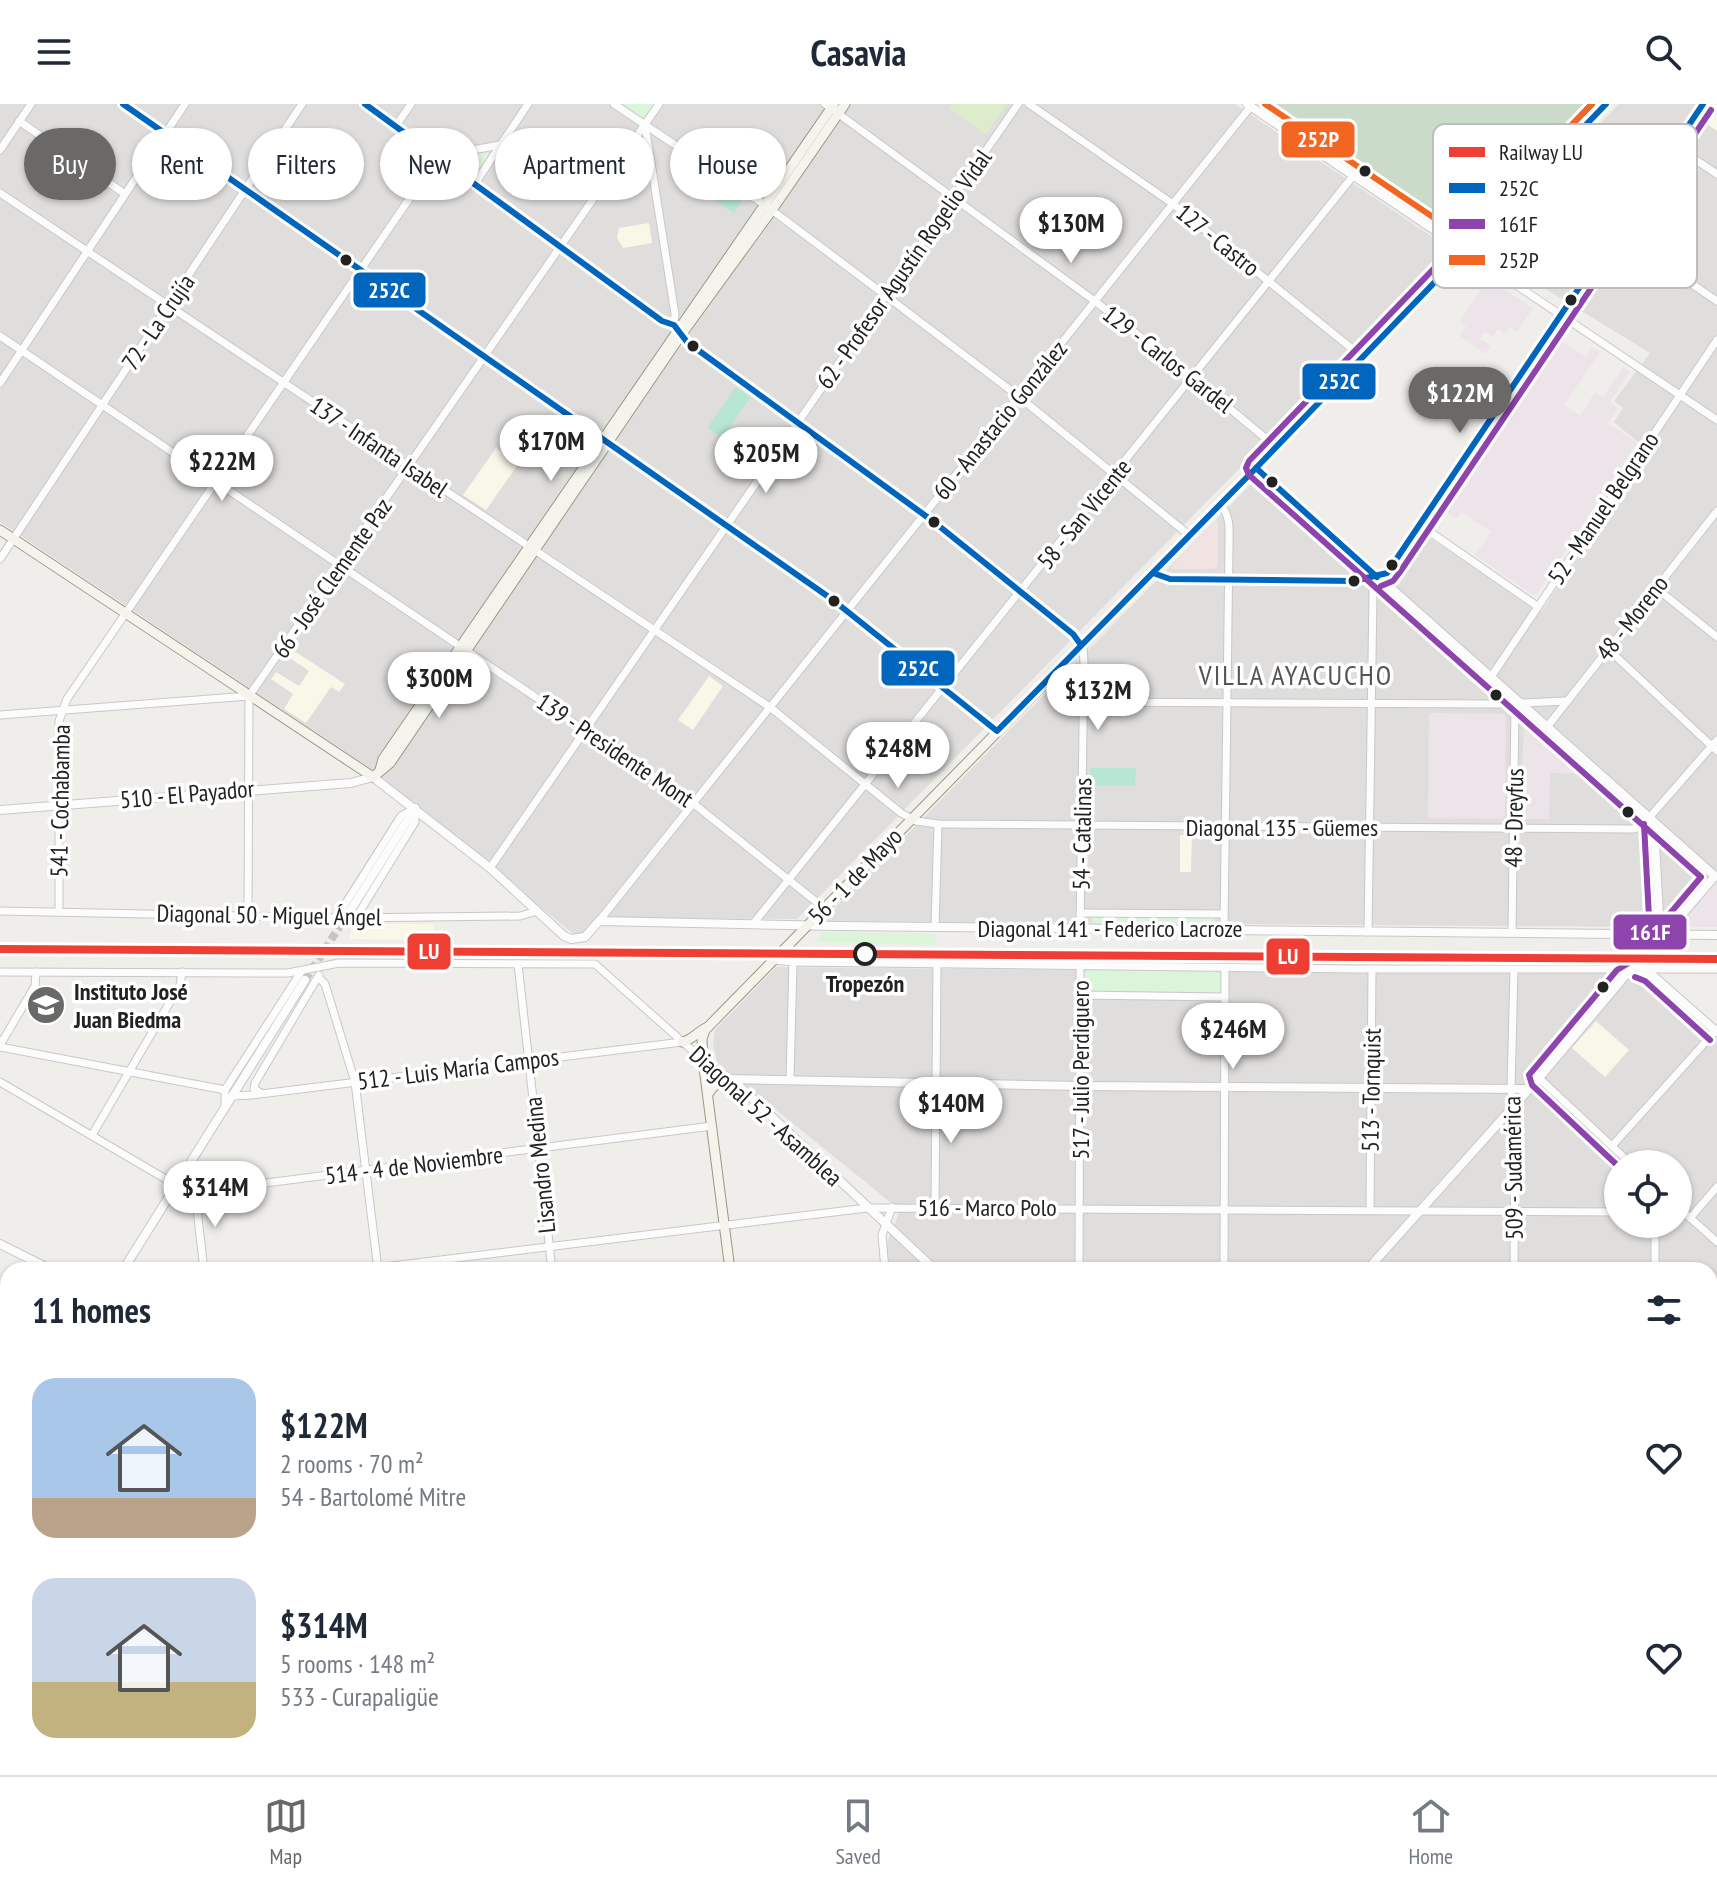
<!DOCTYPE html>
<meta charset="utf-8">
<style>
:root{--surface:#fff;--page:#f6f6f7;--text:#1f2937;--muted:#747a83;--line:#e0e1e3;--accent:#6a6968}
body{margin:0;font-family:"PT Sans Narrow",sans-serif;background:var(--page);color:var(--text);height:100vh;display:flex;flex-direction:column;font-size:30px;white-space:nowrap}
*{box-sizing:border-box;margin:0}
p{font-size:26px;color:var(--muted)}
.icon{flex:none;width:44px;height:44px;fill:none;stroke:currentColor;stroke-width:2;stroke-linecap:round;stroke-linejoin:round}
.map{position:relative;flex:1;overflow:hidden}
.drawer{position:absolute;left:0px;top:1158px;width:1718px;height:514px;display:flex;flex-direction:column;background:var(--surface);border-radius:24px 24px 0 0;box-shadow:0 2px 6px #0004}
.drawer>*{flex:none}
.hud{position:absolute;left:24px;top:24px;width:800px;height:72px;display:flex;gap:16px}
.tools{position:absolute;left:1604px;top:1046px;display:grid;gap:16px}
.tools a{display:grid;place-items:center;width:88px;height:88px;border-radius:50%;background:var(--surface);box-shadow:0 2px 6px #0004;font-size:40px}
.price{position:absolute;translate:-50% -68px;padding:0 18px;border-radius:28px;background:#fff;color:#222;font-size:26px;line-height:52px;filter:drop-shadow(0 2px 4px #0008)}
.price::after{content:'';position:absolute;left:50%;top:48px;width:24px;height:18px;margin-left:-12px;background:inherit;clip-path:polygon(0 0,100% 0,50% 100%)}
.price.active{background:var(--accent);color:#fff}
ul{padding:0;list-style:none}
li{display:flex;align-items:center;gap:24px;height:200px;padding:0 32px}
li span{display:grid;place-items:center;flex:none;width:224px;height:160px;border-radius:24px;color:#555}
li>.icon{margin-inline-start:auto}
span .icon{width:96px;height:96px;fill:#fffc;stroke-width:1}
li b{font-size:34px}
h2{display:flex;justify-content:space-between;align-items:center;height:96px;padding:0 32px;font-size:34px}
.chip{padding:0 28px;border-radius:36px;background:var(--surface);box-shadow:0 2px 6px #0004;font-size:28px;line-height:72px}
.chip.active{background:var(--accent);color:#fff}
header{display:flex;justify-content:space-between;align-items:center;height:104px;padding:0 32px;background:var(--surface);font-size:36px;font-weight:800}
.tab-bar{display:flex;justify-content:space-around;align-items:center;height:112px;border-top:2px solid var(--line);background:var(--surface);font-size:22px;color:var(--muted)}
.tab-bar a{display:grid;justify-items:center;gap:4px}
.tab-bar .active{color:var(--accent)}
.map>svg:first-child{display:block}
</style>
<header><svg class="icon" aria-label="menu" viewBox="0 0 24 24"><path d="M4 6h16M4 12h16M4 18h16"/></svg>Casavia<svg class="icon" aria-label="search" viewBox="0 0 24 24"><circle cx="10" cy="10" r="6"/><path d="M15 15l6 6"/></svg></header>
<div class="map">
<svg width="1717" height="1671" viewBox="0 0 1717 1671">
<rect width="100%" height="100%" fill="#f0eeeb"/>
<g fill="#dfdedc" fill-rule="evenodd">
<path d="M0 0H1235L1449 144V151L797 815 596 814 580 832H576L367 662 0 418Z"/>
<path d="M1619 0H1717V764L1665 818 1645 823 827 817 825 814 1256 375 1261 376 1382 486 1420 428 1542 507 1647 346 1614 318 1623 304 1614 297 1650 249 1479 144Z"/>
<path d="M776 863 1372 869 1619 868 1644 871 1717 935V1671H952V1664H1710V1166H890L887 1139 900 1106 717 958 713 941 715 926ZM1618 1060H1678V1120H1618Z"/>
</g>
<path fill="#f1e3e1" d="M1216 416 1218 417V462L1214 465H1172L1171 463Z"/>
<g fill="#ede4e9">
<path d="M1488 174 1533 204 1517 228 1510 223 1505 230 1498 225 1493 233 1485 228 1480 235 1491 242 1486 250 1460 232 1466 223 1460 217Z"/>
<path d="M1554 232 1586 253 1592 243 1600 248 1564 301 1580 312 1595 288 1603 293 1623 263 1630 268 1610 298 1618 304 1608 319 1637 339 1537 490 1533 491 1475 451 1491 428 1461 408 1456 415 1437 403Z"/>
<path d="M1429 609 1502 610 1506 614 1505 712 1501 715 1428 714Z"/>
<path d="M1524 612 1588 670 1550 669 1549 715H1524L1521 712Z"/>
<path d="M1717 778V823H1681L1679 819Z"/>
</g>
<g fill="#f8f7e8">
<path d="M1712 0H1717V27L1701 16Z"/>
<path d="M649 119 652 139 623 144 617 134 619 124Z"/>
<path d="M496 344 519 359 486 406 463 391Z"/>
<path d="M291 545 345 580 339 588 331 583 306 619 284 605 293 590 271 575 276 568 299 582 309 567 287 552Z"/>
<path d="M709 572 723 582 693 626 678 616Z"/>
<path d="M1180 731H1192L1191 768H1180Z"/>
<path d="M356 820H434V836L350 835 351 824Z"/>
<path d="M1596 917 1629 946 1605 973 1572 944Z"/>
<path d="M1710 1486H1717V1595L1710 1594Z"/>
</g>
<path fill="#dededc" d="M759 30 786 49 779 59 752 41Z"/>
<path fill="#ddeccb" d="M952 0H1007L986 30 949 4Z"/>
<path fill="#cadbca" d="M1265 0H1594L1464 132H1459Z"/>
<g fill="#daf5da">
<path d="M614 0H659L645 21Z"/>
<path d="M487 48 490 50 473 73 454 58 456 53Z"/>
<path d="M1092 812 1214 813 1216 820 1214 823 1091 822Z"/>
<path d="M824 828 936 830V841L815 838Z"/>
<path d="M1089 864 1217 866C1224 871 1224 885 1218 890L1086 888 1084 884V869Z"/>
<path d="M357 1664H502L503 1671H358Z"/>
</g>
<g fill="#b7e6d2">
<path d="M722 82 743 96 734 109 713 95Z"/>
<path d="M736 283 751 293 722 334 707 324Z"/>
<path d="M1090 664H1136L1135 682H1090Z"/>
<path d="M363 1664H429L430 1671H364Z"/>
</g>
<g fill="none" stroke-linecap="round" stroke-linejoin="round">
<path stroke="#c7c5c3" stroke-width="8" stroke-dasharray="8 4" stroke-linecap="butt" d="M305 876 349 808"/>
<g stroke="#c9c8c7" stroke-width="9">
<g id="minor">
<path d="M123 0 833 496 997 627"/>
<path d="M365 0 662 217 674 221 687 238 934 418 1078 535 1083 545 1084 558 1080 824"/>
<path d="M614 0 765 101 885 191 1018 292 1189 431"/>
<path d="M825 0 1096 198 1193 274 1276 343"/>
<path d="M1029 0 1173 100 1361 252"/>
<path d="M19 17 125 90"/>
<path d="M645 21 675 210 674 221"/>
<path d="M395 23 411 0"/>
<path d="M1675 42 1717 70"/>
<path d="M0 46 31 0"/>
<path d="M474 81 528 0"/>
<path d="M0 89 771 604 901 709 916 717 938 720 1633 725 1641 723 1717 636"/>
<path d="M1617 129 1717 197"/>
<path d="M1464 146 1717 316"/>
<path d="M0 232 694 700 824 804"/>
<path d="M0 279 185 0"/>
<path d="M1220 400C1231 412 1229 426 1229 441L1224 824"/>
<path d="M1420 421 1537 502"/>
<path d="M0 455 302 0"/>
<path d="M1153 469 1162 474 1170 475 1354 477 1377 473"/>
<path d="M1656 484 1717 533"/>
<path d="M1608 545 1717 647"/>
<path d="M1491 573 1717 236"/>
<path d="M249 592 659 0"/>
<path d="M1083 598 1499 600 1566 597"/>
<path d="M0 611 249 592"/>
<path d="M1547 623 1717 407"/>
<path d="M490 764 1018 0"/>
<path d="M0 807 346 814 520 812 537 807"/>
<path d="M59 807V617L67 595 431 63 445 51 500 41"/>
<path d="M1080 809 1224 810"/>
<path d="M248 811 249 592"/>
<path d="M337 813 401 712 415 704V718L357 812"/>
<path d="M599 817 1251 2"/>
<path d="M753 820 1353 72"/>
<path d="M935 823 938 720"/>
<path d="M1368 828 1373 488 1377 473"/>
<path d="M1512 829 1515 600"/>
<path d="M773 856 793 858 1358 865H1717"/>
<path d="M518 860 552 1166"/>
<path d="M1514 866 1511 985 1515 1014 1514 1166"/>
<path d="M0 868 288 869 339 859 595 860 703 956"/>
<path d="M318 873 325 880 355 978 378 1166"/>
<path d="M1080 891 1225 893"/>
<path d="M0 941 35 882 36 868"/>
<path d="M0 943 225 986"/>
<path d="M1539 974 1631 1060"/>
<path d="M790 976 793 858"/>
<path d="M0 978 176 1081 195 1088 712 1022"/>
<path d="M261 989 254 985 255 979 319 871"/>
<path d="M233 992 252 991 682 938"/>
<path d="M225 1003V986L301 868"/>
<path d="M92 1031 180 881 182 868"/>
<path d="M1612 1042 1717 925"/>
<path d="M195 1088 204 1166"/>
<path d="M935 1103 937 861"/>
<path d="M1678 1103 1717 1138"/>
<path d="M1370 1106 1372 865"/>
<path d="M1690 1114 1717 1083"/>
<path d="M1655 1120V1166"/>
<path d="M359 1166 867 1104 1618 1108"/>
<path d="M885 1166 882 1131 892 1103"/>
<path d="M1079 1166 1080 863"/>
<path d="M1224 1166 1225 864"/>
<path d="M1710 1233H1717"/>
<path d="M1710 1356H1717"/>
<path d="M0 1431 8 1430"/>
<path d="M1710 1479H1717"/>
<path d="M0 1546 8 1545"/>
<path d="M1710 1602H1717"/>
<path d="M0 1628 1 1641"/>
<path d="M179 1664V1671"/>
<path d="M266 1664 267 1671"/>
<path d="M614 1664 615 1671"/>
<path d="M947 1664 948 1671"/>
<path d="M1101 1664 1102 1671"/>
<path d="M1253 1664V1671"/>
<path d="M1352 1664V1671"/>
<path d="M1448 1664 1449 1671"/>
<path d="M1544 1664V1671"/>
<path d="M502 1666 521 1664"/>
<path d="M1175 1671 1228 1664"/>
<path d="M1648 1671 1651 1664"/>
</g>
</g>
<g stroke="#c9c8c7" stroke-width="10">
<g id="tertiary">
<path d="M1247 0 1464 146"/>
<path d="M1256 364 1715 772 1674 820 1660 831 1639 864 1625 872 1539 974 1367 1166"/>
<path d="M1377 473 1387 469 1392 462 1703 0"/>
<path d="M0 706 351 679 373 673 490 764 564 832 571 835 585 833 599 817 837 822 1717 831"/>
<path d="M1654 720 1660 831"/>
<path d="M350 807 415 704"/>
<path d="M1639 864 1650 869 1717 928"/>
<path d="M703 956 737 980 935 1166"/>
<path d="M729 975 1080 982 1529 985"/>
<path d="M0 1140 52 1166"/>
<path d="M123 1166 305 876"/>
<path d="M0 1327 8 1326"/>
<path d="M92 1664 93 1671"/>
<path d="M1635 1664 1647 1671"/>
</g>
</g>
<g stroke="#999a82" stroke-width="11">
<g id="secondary">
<path d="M0 426 373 673 390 659 681 231 772 106 845 0"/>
<path d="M380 666 383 655 834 0"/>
<path d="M682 938C691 937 698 927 708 923"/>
<path d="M708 990C720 971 728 980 743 989"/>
<path d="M730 1166 703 956 702 935 705 926 1256 364 1361 252 1606 0"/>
<path d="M791 1664 792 1671"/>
</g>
</g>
<use href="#minor" stroke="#fdfcfc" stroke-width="7"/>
<use href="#tertiary" stroke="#fdfcfc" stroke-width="8"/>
<use href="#secondary" stroke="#f4f4ed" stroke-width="9"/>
<g stroke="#fff" stroke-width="12">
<g id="bus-1">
<path d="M123 0 833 496 997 627 1256 364 1606 0"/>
<path d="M365 0 662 217 674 221 687 238 934 418 1073 530 1081 541"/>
<path d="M1256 364 1377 473"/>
<path d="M1153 469 1170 475 1354 477 1387 469 1703 0"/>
</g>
</g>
<g stroke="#fff" stroke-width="12">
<g id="bus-2">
<path d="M1592 0 1249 357 1246 364 1249 371 1701 773 1667 813 1652 825 1632 857 1617 866 1529 971 1532 981 1618 1062"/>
<path d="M1381 482 1393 477 1400 468 1711 6"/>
<path d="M1644 720 1650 832"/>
<path d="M1635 873 1645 877 1710 936"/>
</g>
</g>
<g stroke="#fff" stroke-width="12">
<g id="bus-3">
<path d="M1265 0 1470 138"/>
<path d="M1457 139 1592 0"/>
</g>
</g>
<use href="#bus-1" stroke="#0065bd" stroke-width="6"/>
<use href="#bus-2" stroke="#8e44ad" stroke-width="6"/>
<use href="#bus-3" stroke="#f26522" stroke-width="6"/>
<g stroke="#fff" stroke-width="14">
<path id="rail-1" d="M0 845 1717 855"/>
</g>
<use href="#rail-1" stroke="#ef3e33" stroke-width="8"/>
</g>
<defs>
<g id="university-disc" transform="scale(2)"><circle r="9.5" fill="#6a6968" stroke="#fff"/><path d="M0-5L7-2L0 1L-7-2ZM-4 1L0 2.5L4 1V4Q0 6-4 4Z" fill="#fff"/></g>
</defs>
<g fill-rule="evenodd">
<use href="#university-disc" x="46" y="901"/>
</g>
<g fill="#222" stroke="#fff" stroke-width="3">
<circle cx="1365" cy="67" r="7"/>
<circle cx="346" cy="156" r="7"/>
<circle cx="1571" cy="196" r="7"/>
<circle cx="693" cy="242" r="7"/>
<circle cx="1272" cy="378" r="7"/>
<circle cx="934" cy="418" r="7"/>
<circle cx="1392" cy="461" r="7"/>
<circle cx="1354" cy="477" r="7"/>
<circle cx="834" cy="497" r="7"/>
<circle cx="1496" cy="591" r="7"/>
<circle cx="1628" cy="708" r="7"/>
<circle cx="1603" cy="883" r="7"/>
</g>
<circle fill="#fff" stroke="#222" stroke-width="4" cx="865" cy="850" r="10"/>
<g text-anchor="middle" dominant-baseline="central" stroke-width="7" stroke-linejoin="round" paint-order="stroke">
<g font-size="24" fill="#222" stroke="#fff">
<text transform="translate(1218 136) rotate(39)">127 - Castro</text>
<text transform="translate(904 165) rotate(-55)">62 - Profesor Agustín Rogelio Vidal</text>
<text transform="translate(158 218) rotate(-56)">72 - La Crujía</text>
<text transform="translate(1168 255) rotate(38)">129 - Carlos Gardel</text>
<text transform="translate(1000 316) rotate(-51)">60 - Anastacio González</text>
<text transform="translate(379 343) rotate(34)">137 - Infanta Isabel</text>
<text transform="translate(1603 404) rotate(-56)">52 - Manuel Belgrano</text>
<text transform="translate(1084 410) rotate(-51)">58 - San Vicente</text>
<text transform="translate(332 474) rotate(-55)">66 - José Clemente Paz</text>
<text transform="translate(1632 514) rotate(-52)">48 - Moreno</text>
<text transform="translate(615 646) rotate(34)">139 - Presidente Mont</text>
<text transform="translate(187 690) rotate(-5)">510 - El Payador</text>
<text transform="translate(60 697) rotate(-89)">541 - Cochabamba</text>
<text transform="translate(1514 714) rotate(-89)">48 - Dreyfus</text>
<text x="1282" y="723">Diagonal 135 - Güemes</text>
<text transform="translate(1082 730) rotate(-89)">54 - Catalinas</text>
<text transform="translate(855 772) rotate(-46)">56 - 1 de Mayo</text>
<text transform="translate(269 811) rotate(1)">Diagonal 50 - Miguel Ángel</text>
<text x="1110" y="824">Diagonal 141 - Federico Lacroze</text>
<text transform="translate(458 965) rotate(-7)">512 - Luis María Campos</text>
<text transform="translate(1080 966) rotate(-90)">517 - Julio Perdiguero</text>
<text transform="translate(1371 986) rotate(-89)">513 - Tornquist</text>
<text transform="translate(766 1012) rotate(42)">Diagonal 52 - Asamblea</text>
<text transform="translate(414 1061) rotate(-7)">514 - 4 de Noviembre</text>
<text transform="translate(540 1061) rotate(-96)">Lisandro Medina</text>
<text transform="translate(1513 1064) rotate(-91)">509 - Sudamérica</text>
<text x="987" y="1103">516 - Marco Polo</text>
</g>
<g font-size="24" font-weight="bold" fill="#222" stroke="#fff">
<text x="865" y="879">Tropezón</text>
</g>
<g font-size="24" font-weight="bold" fill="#222" stroke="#fff" text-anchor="start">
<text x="74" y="887">Instituto José<tspan x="74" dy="28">Juan Biedma</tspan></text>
</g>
<g font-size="28" letter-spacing="2" fill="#555" stroke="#fff">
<text x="1296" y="570">VILLA AYACUCHO</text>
</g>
</g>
<rect x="1433" y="20" width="264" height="164" rx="12" fill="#fff" stroke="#bdbdbd" stroke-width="2"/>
<rect x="1449" y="43" width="36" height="10" fill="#ef3e33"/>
<rect x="1449" y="79" width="36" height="10" fill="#0065bd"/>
<rect x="1449" y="115" width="36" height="10" fill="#8e44ad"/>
<rect x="1449" y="151" width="36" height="10" fill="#f26522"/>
<g font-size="22" fill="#222">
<text x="1499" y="56">Railway LU</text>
<text x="1499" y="92">252C</text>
<text x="1499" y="128">161F</text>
<text x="1499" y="164">252P</text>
</g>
<g stroke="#fff" stroke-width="3">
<rect x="1280" y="16" width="76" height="39" rx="8" fill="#f26522"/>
<rect x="352" y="167" width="75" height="38" rx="8" fill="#0065bd"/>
<rect x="1301" y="258" width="76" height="39" rx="8" fill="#0065bd"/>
<rect x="880" y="545" width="76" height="38" rx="8" fill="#0065bd"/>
<rect x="1612" y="809" width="76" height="38" rx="8" fill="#8e44ad"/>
<rect x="406" y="828" width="46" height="39" rx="8" fill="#ef3e33"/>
<rect x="1265" y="833" width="46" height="39" rx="8" fill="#ef3e33"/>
</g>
<g font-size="22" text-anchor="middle" font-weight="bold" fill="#fff">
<text x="1318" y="43">252P</text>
<text x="389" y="194">252C</text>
<text x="1339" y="285">252C</text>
<text x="918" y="572">252C</text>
<text x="1650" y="836">161F</text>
<text x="429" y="855">LU</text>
<text x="1288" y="860">LU</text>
</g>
</svg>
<div class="tools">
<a><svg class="icon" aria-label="locate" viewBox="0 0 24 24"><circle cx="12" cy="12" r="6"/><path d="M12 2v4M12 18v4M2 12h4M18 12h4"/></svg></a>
</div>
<b class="price" style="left:1071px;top:161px">$130M</b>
<b class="price active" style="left:1460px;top:331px">$122M</b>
<b class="price" style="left:551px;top:379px">$170M</b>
<b class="price" style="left:766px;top:391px">$205M</b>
<b class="price" style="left:222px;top:399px">$222M</b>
<b class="price" style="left:439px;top:616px">$300M</b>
<b class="price" style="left:1098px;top:628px">$132M</b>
<b class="price" style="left:898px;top:686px">$248M</b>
<b class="price" style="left:1233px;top:967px">$246M</b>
<b class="price" style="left:951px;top:1041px">$140M</b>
<b class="price" style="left:215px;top:1125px">$314M</b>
<div class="hud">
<a class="chip active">Buy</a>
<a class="chip">Rent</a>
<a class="chip">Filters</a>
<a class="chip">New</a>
<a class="chip">Apartment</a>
<a class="chip">House</a>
</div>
<section class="drawer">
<h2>11 homes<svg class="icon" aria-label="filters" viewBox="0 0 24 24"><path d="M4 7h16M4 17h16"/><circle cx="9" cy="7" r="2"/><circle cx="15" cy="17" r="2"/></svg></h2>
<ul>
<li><span style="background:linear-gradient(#a9c7e8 75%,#b9a48a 0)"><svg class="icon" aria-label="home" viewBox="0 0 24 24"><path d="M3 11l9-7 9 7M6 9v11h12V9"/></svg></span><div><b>$122M</b><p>2 rooms · 70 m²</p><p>54 - Bartolomé Mitre</p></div><svg class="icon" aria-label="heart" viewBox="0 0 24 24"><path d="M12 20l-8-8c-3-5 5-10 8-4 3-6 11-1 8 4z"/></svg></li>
<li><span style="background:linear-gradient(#c9d6e8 65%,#c2b280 0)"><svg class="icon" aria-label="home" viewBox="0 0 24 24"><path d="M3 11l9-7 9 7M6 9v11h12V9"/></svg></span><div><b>$314M</b><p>5 rooms · 148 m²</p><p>533 - Curapaligüe</p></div><svg class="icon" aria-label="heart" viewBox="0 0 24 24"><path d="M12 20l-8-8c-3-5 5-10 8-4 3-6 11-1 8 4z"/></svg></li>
</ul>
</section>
</div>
<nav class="tab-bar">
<a class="active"><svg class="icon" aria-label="map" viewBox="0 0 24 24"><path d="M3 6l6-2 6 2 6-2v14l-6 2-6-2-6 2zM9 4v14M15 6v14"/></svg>Map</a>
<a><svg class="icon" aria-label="saved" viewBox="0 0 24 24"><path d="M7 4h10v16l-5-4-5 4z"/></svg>Saved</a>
<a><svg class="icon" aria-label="home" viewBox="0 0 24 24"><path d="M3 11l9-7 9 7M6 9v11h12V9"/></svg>Home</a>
</nav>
